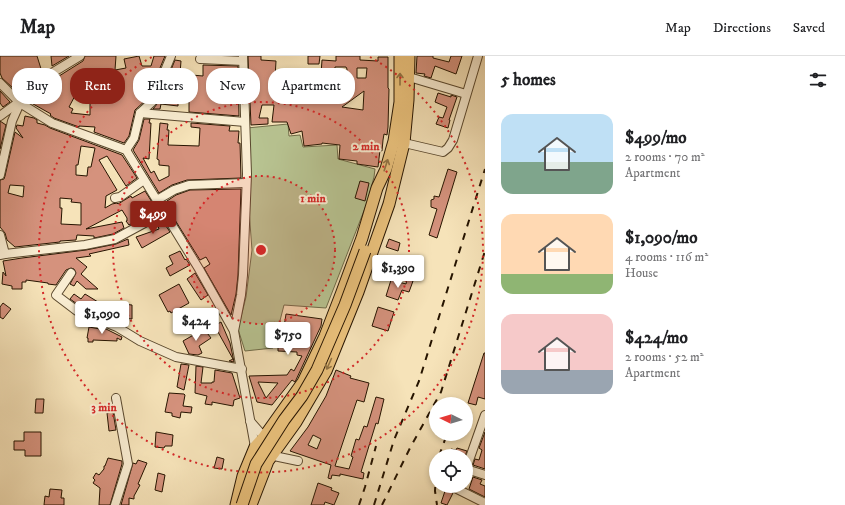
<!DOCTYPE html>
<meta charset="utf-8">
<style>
:root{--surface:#fff;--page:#f2f2f2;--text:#202124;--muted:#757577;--line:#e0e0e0;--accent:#8f2418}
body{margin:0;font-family:"IM FELL DW Pica",serif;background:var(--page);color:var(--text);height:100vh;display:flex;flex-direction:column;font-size:15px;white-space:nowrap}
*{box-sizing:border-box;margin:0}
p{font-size:13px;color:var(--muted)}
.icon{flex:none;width:22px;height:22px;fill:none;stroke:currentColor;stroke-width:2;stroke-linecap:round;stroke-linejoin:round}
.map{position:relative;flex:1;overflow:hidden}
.sheet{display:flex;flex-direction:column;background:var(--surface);width:360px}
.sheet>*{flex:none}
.banner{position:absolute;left:12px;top:12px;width:380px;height:36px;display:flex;gap:8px}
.needle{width:26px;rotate:275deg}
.buttons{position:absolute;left:429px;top:341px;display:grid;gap:8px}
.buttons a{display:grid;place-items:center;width:44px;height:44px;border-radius:50%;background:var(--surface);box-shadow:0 2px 6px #0003;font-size:20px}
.price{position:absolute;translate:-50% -34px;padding:0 9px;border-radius:4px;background:#fff;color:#222;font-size:13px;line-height:26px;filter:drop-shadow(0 1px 2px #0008)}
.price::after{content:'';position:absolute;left:50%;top:24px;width:12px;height:9px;margin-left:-6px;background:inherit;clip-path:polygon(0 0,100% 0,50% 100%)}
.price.on{background:var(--accent);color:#fff}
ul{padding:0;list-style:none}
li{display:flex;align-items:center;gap:12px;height:100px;padding:0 16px}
li span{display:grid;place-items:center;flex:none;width:112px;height:80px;border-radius:12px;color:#555}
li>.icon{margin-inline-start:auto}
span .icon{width:48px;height:48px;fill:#fffc;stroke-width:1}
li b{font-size:17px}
h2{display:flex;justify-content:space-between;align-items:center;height:48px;padding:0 16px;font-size:17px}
.tag{padding:0 14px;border-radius:16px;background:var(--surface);box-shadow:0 2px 6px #0003;font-size:14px;line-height:36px}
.tag.on{background:var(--accent);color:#fff}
header{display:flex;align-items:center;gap:24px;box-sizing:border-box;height:56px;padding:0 20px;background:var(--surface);border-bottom:1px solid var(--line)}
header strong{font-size:19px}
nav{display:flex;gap:22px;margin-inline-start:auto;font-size:14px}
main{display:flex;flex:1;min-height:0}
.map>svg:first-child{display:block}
</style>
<header>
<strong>Map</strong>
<nav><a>Map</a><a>Directions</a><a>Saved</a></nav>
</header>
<main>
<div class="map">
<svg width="485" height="449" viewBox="0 0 485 449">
<rect width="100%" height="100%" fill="#f6e3b9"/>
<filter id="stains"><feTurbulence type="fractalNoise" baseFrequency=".005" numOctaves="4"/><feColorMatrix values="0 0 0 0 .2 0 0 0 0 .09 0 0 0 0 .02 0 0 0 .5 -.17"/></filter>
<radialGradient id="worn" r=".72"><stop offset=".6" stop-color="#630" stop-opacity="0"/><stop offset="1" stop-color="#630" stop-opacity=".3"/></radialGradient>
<path fill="#b8c492" stroke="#6f6c49" d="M288 68 289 80 300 79 303 91 337 89 338 103 375 113 374 121 367 147 326 252 284 249 273 292 245 295 238 273 246 241 252 194 249 154 247 72Z"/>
<g fill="#d5927d" stroke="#261400" fill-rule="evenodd">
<path d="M0 0H37L42 16 33 19 40 32 83 5 85 0H116L115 14 126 12 124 3 139 0 142 10H151L154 0H165L147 43 135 54 129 80 124 87 94 76 95 71 79 70V71L54 62 50 59 51 58 26 44 2 22 0 17ZM90 20 97 23 96 35 90 36V59L71 57 73 53 69 51 78 34Z"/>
<path d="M51 0H69L52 10Z"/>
<path d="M248 0H261V4L276 5 274 40 286 42 283 35 290 33 292 41 304 38 305 20 315 21 316 18H321L322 4 336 5V0H360V4L378 5V1H388V32L389 33 388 71 387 79 384 78 383 84 382 95 380 94 378 111 357 108V105L339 103 340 89 322 87V88L304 90 302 75 291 78 287 66H272L274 49H262L259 62H268V68L251 69ZM335 11H346L347 13 346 37H334ZM357 12H367L366 22H357ZM364 35 363 54 342 51Z"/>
<path d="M308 0H320L319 8H308Z"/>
<path d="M417 0H433V2L449 6 451 0H462L456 18 435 10 431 22 424 20 425 18 416 17Z"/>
<path d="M175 4 181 5 180 18 203 20V9L238 10 239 60 189 56V46L178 45V50L161 48 160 53H153L157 48Z"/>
<path d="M0 35 10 46 3 51 0 47Z"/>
<path d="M438 37 451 41V39L457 41 449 64H450L448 72 436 68 439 61 443 62 447 51 435 46Z"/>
<path d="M25 60 34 62 37 64V67L45 69 50 72 122 99 137 122 126 130 107 100 99 104 117 134 106 140 105 152 112 148 117 147 118 148 131 140 132 142 145 135 157 154 129 169 126 165H127V162L122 154 86 173 122 166 124 172 113 178 94 182V180L77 179 76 184 60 185V186L15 191 7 184 5 177 0 171V124L4 123 5 120 15 76 23 82 16 72 17 69 23 70ZM81 90 95 92 91 111H88L87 120 76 119V109H78ZM10 129 24 130 23 141 8 137ZM60 142 72 143 71 146 81 147V169L61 168 62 152H60Z"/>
<path d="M144 63H150L149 67H151L149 103 143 102 151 117 154 115 159 125 169 120V110L159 109V104L157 103 160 67 168 68 167 74H169L168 89 199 90 200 72 191 71V67L230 70 229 75H239L238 87H240L241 122 187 124 172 129 159 137 133 94 139 84Z"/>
<path d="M0 65 6 69 0 93Z"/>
<path d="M448 113 457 116 437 182 429 179 437 153 431 151V144L434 143V140L439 141Z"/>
<path d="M360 125 369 127 365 145 355 142Z"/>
<path d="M241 133 238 219 236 238 231 259 204 212 210 208 206 201 200 204 170 156 167 145 176 139 190 134Z"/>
<path d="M162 164 170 176 142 192 136 181 159 173 157 167Z"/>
<path d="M128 183 129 189 89 198 91 200 76 202 87 211 81 218 98 233H86L77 225 74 230 70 228 76 217 74 213 71 212 66 214 56 229 48 228V227L26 224V226H22V233H12V230L2 228 3 216 6 220 3 205 22 202 86 194 116 188Z"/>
<path d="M389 183 400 187 398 195 386 191Z"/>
<path d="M180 195 185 204 186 203 190 209 170 220 166 212 173 208 169 200Z"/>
<path d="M195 217 208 239 201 244 187 223Z"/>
<path d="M407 223 413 225 409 236 402 234 398 244 386 240 391 224 406 228Z"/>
<path d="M179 228 189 247 171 257 170 255 168 256 159 239Z"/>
<path d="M74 238 81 243 85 238 98 246 94 253 89 249 86 253 80 250 70 243Z"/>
<path d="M3 247 11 253 3 263 0 261V251Z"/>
<path d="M122 248 132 249V263L113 261 124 269 105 260V255L116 256V254H121Z"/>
<path d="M378 251 394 256 388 275 372 270Z"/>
<path d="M286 258 322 263 321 270 295 326 292 324 272 349 257 346 249 320 287 319 291 313 294 315 302 300 297 299V296L278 295V283L282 270 284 271ZM258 326 278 327 266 342Z"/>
<path d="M221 266 230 287 234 306 229 305 233 303 218 276 214 270Z"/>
<path d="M89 271 100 273V271H102L122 281 121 284 117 282V285L93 284V286H88V282H87Z"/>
<path d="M204 273 211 282 199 290 202 297 198 299 189 298 183 285Z"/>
<path d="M484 297H485V343L478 341 476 349 468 347Z"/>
<path d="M181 308 189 309 184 334 177 331Z"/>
<path d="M196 310 203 311 201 327H212V326H214L215 314 232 317 240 342 234 344 233 350 212 346V349L205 348 207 340 195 337Z"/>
<path d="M336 314 351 320 350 322 369 327 364 346 357 344 335 410 349 413 353 401 351 400 356 383 359 384 364 370 367 371 376 341 384 343 378 368 376 367 361 416 364 417 363 423 340 418V420L332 419 331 423 328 422 331 409 290 395 308 371 326 340ZM313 379 321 383 317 393 308 389Z"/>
<path d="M169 337 184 338 185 339 183 350 192 351 191 357 181 356 180 362 172 360V357L165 356Z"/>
<path d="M36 343H44L43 357H35Z"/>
<path d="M113 356 116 374 109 375 107 357Z"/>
<path d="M24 376H41V400H25V394H14V385H24Z"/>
<path d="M156 376 173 379 172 390H165L164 392 155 391Z"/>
<path d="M485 376V413L473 409 475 403 479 404 482 394 479 392Z"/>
<path d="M457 392 467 395 465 400H450L451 393 456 394Z"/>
<path d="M217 401 224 403 222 413 214 412Z"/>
<path d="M108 402 122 405V408L110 449H99L100 432 93 427 95 424 93 422 96 417 99 419 104 413V410H105Z"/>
<path d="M138 404 147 407 138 428 140 429 134 440V443L129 442V449H121L133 407 136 408Z"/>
<path d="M158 417 165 419 162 436 155 434Z"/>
<path d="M473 421 482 424 480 428 485 430V441L469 433Z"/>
<path d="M318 427 332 432 331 434 339 437 334 449 325 446 324 449H311Z"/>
<path d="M446 432 453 437 447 449 441 447Z"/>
<path d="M50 433 62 434 61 442H64V449H44L45 440 49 441Z"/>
</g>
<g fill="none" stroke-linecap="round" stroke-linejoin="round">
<g stroke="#5a482e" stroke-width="10">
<g id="minor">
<path d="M200 3 243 5"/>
<path d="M409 21 466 38"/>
<path d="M42 23 80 0"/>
<path d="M0 27 20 47 52 67 126 94 199 213 234 275 255 391"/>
<path d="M140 57 245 66"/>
<path d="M0 60 19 46"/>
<path d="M400 86 443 96 448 92 453 84 478 0"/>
<path d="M126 94 134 82 140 57 152 46 171 0"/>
<path d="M0 119 12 65 20 47"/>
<path d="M115 142 120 141 144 124"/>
<path d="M157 144 174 134 189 129 245 127"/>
<path d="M0 179 5 198"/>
<path d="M0 199 5 198 85 189 115 183 165 156"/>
<path d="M71 217 56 239 77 255 117 271 140 285 176 301 242 313"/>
<path d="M234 275 241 239 243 219 247 118 243 0"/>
<path d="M250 365 264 381 266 385"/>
<path d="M271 396 274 400 298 405"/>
<path d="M466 413 485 359"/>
<path d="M466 413 485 419"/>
<path d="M451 430 485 447"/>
<path d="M115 449 128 408 116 342"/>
</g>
</g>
<g stroke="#261400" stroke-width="13">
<g id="major">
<path d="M236 449 243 420 255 391 264 381 303 326 325 280 342 236 362 182 377 132 386 113 394 85 400 46V0"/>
<path d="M251 449 268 405 296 366 326 315 358 236 389 148 404 87 408 44 409 0"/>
</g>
</g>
<use href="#minor" stroke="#f9edd2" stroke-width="8"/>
<use href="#major" stroke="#ebc27c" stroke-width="11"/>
<g stroke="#261400" stroke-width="2" stroke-dasharray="7 7" stroke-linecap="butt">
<path d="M457 348V347"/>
<path d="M439 400 447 378"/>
<path d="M436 417 435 435 437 449"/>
<path d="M359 449 365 431 376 390"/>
<path d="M374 449 394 384 419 325 485 113"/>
<path d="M382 449 410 392 441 336 485 195"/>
</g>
<g stroke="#261400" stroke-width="13" stroke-linecap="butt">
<path id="major-bridge" d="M242 449 256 408 284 364 302 340 317 314 345 249 365 195"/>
</g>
<use href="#major-bridge" stroke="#ebc27c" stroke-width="11"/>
</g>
<defs><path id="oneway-shaft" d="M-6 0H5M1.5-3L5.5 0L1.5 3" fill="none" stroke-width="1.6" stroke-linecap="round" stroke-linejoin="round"/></defs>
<g stroke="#927444">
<use href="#oneway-shaft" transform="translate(400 23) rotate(-90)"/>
<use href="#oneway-shaft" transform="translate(386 109) rotate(-72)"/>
<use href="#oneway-shaft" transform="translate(329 308) rotate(114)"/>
</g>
<circle cx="261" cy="194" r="74" fill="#d62828" fill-opacity=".12"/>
<g fill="none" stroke="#d62828" stroke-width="2" stroke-dasharray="2 4">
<circle cx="261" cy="194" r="74"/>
<circle cx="261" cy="194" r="148"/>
<path d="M370 1A222 222 0 1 1 152 1"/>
</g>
<circle cx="261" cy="194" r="6" fill="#d62828" stroke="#f9edd2" stroke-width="2"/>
<g font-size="12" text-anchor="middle" font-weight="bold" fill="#d62828" stroke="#f9edd2" stroke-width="4" stroke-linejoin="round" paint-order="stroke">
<text x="366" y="94">2 min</text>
<text x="313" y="146">1 min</text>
<text x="104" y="355">3 min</text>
</g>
<rect width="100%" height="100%" filter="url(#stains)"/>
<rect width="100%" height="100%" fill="url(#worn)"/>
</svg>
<div class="buttons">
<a><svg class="needle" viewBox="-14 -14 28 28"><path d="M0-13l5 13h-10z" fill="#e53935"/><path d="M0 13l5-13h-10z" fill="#757577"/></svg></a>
<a><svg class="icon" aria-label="locate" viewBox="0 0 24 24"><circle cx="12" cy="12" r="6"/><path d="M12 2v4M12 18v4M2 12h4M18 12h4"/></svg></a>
</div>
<b class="price on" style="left:153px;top:179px">$499</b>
<b class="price" style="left:398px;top:233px">$1,390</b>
<b class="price" style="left:102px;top:279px">$1,090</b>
<b class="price" style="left:196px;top:286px">$424</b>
<b class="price" style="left:288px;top:300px">$750</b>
<div class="banner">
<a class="tag">Buy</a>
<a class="tag on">Rent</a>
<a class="tag">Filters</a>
<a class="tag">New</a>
<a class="tag">Apartment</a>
</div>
</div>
<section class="sheet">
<h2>5 homes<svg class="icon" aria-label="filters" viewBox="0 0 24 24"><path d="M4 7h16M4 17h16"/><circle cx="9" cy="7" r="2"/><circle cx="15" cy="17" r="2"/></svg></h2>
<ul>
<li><span style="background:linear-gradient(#bfe0f5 60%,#7fa58c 0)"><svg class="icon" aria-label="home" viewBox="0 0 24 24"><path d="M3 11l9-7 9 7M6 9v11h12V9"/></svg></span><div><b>$499/mo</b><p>2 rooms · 70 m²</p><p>Apartment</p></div></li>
<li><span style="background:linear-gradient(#ffd9b3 75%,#8fb573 0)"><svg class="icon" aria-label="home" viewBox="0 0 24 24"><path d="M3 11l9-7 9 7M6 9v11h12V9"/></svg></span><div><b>$1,090/mo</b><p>4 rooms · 116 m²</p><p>House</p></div></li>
<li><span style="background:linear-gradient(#f6c9c9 70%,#9aa5b1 0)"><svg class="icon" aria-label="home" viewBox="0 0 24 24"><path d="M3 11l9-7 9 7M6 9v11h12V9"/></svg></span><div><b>$424/mo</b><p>2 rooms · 52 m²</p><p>Apartment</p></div></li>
</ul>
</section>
</main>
